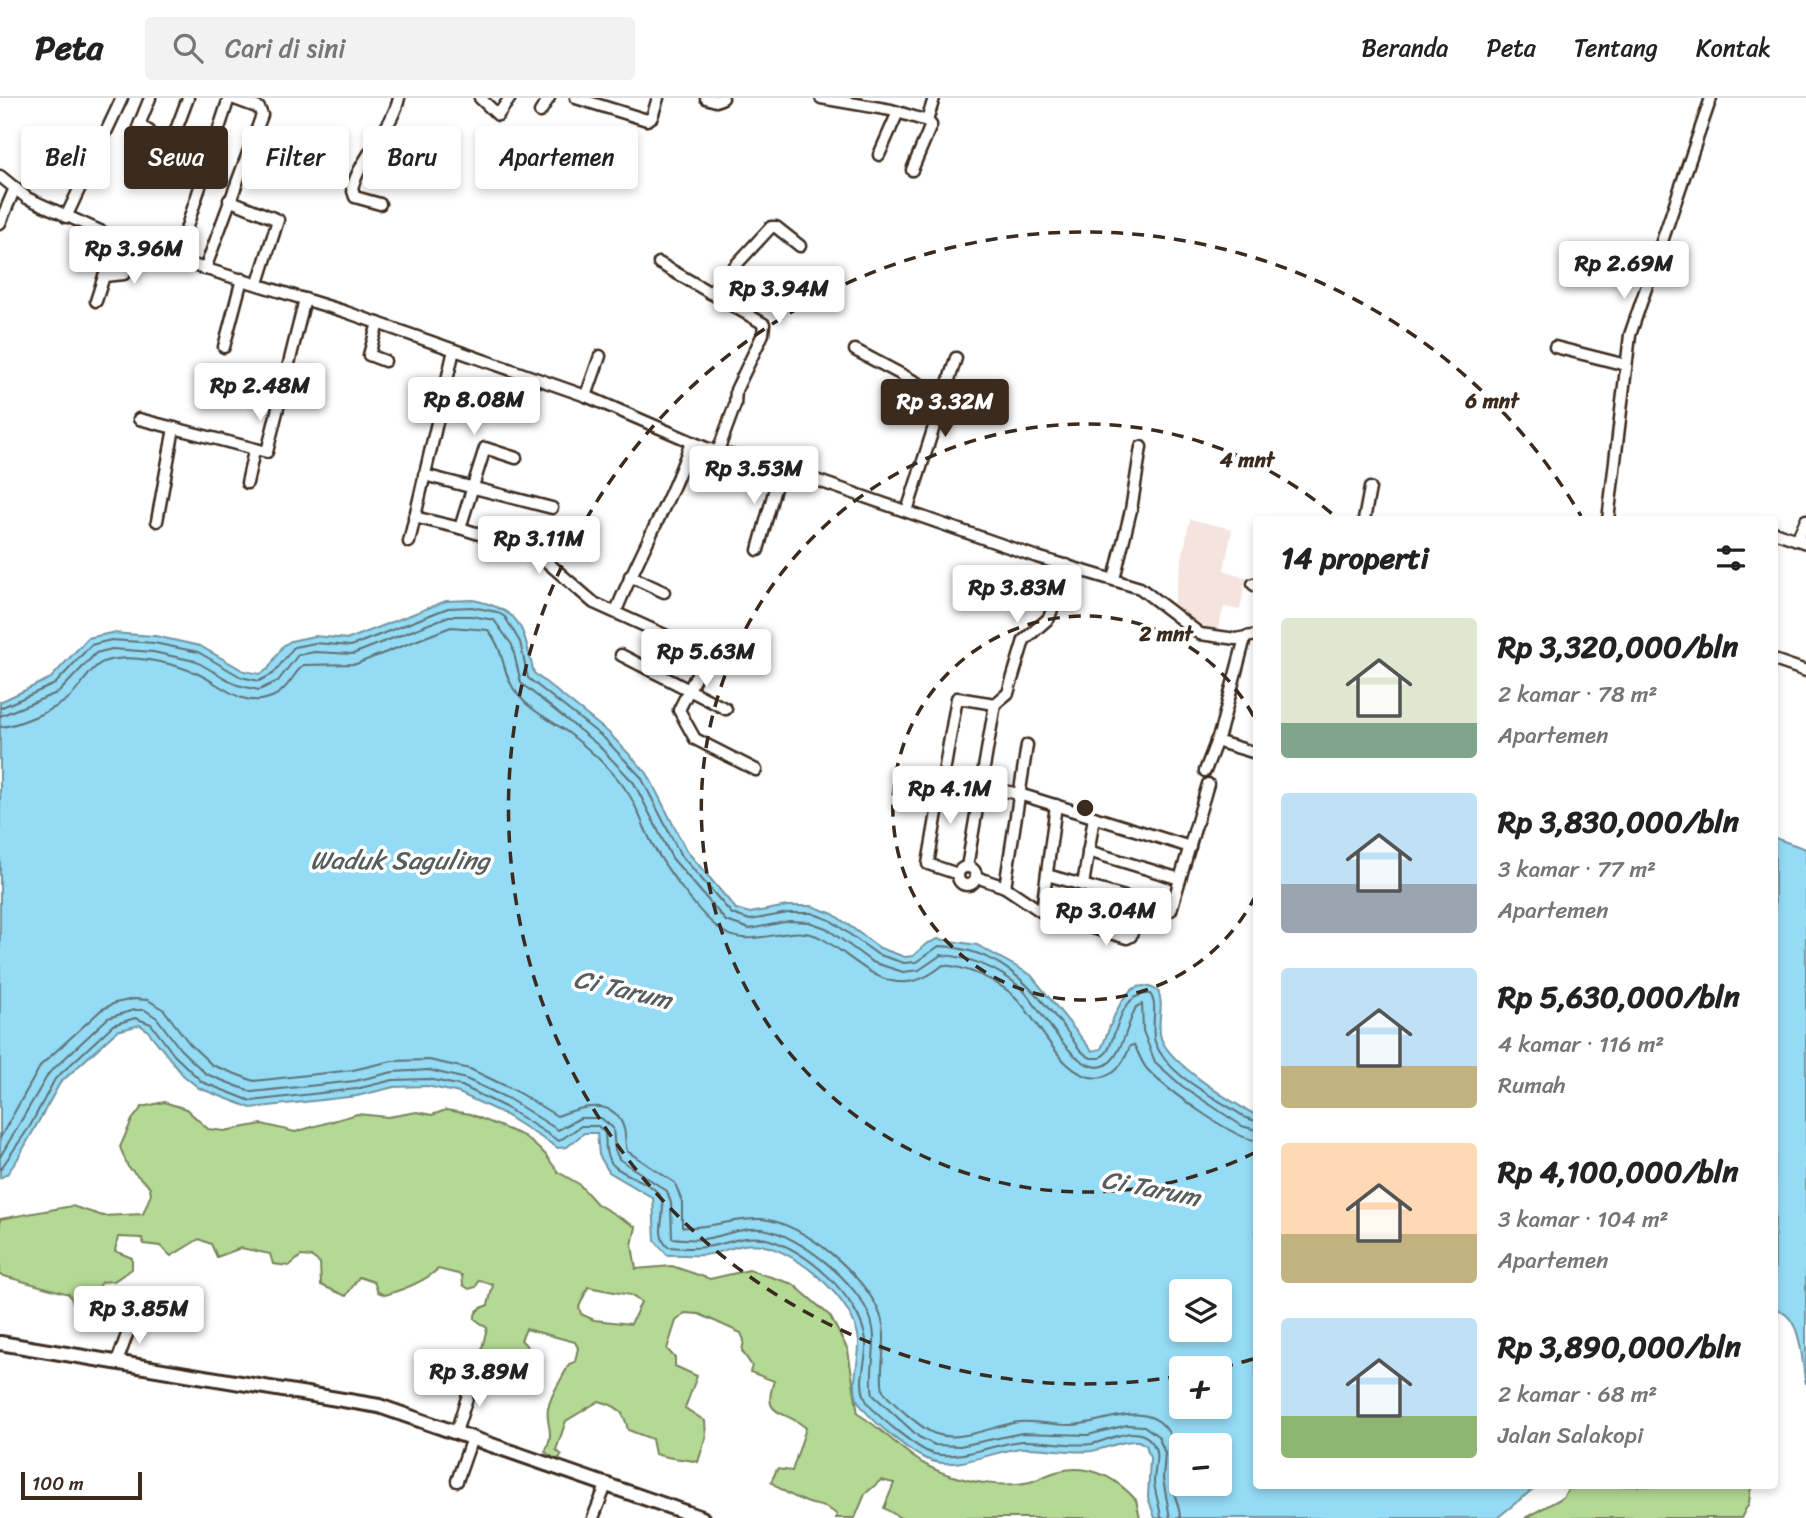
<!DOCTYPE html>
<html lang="id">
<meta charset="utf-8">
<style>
:root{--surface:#fff;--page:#f2f2f2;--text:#222;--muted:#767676;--line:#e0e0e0;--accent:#3b2a1e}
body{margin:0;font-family:Sriracha,sans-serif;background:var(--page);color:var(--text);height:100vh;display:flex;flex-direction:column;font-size:26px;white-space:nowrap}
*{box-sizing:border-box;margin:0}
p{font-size:23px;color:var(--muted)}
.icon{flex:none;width:38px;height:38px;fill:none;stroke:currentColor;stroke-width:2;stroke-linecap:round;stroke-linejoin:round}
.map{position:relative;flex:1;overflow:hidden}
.drawer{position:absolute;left:1253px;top:418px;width:525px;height:973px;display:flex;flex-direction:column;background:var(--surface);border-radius:7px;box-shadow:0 4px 10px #0003}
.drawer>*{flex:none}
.hud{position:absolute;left:21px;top:28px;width:665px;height:63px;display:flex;gap:14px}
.buttons{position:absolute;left:1169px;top:1181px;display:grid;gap:14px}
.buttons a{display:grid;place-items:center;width:63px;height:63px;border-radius:7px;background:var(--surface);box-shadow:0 4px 10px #0003;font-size:35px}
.scale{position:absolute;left:21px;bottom:18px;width:121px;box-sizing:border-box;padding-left:7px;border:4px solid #3b2a1e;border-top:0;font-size:19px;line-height:24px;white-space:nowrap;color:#3b2a1e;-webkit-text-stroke:5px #fff;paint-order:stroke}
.price{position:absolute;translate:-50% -60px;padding:0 16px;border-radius:7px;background:#fff;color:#222;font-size:23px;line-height:46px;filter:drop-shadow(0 2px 4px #0008)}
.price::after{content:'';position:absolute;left:50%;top:42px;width:21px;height:16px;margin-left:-10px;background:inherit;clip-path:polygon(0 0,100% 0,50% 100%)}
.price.active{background:var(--accent);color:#fff}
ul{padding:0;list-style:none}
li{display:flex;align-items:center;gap:21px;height:175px;padding:0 28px}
li span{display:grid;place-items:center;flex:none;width:196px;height:140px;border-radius:7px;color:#555}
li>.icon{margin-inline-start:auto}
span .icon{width:84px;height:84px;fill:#fffc;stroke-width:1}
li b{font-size:30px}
h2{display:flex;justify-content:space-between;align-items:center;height:84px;padding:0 28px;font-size:30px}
.chip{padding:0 24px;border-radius:7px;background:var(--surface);box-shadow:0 4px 10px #0003;font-size:24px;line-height:63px}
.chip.active{background:var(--accent);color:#fff}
header{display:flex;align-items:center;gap:42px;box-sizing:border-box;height:98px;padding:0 35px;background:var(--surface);border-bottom:2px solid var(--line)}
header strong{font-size:33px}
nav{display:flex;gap:38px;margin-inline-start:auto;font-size:24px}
.search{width:490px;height:63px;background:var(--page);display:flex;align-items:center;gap:18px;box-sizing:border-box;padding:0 24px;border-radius:7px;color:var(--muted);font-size:26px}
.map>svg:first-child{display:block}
</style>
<header>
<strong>Peta</strong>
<div class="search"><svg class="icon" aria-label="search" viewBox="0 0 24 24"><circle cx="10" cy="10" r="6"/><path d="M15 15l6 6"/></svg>Cari di sini</div>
<nav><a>Beranda</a><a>Peta</a><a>Tentang</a><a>Kontak</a></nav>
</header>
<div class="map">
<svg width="1806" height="1420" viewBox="0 0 1806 1420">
<rect width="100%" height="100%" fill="#fff"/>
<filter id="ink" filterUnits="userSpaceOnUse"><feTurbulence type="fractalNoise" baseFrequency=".0143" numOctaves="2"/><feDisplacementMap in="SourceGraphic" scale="14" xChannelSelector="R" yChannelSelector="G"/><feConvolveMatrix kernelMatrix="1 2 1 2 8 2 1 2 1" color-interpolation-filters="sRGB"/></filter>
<g filter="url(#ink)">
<path fill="#f4e4dd" d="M1190 421 1232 431 1224 472 1246 480 1240 512 1224 509 1216 537 1172 512Z"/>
<g fill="#b3d995" stroke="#77825a" stroke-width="2" fill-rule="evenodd">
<path d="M164 1004 186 1011 208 1031 224 1033 262 1026 295 1034 357 1016 388 1019 417 1014 432 1017 446 1012 470 1016 524 1038 545 1056 558 1074 579 1086 597 1106 636 1129 632 1147 636 1171 672 1168 710 1181 749 1172 793 1186 830 1218 848 1252 858 1316C897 1340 910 1368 960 1380 981 1386 1009 1389 1030 1384 1040 1381 1050 1375 1060 1373 1090 1366 1116 1380 1136 1402L1140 1420H901L884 1410 894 1385 881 1382 865 1396 855 1420H836L837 1417C828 1407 819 1409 806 1404 793 1399 782 1393 771 1384L777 1371 792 1373 806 1330C784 1310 761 1321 774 1283L750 1274 752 1268 742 1253 744 1242 741 1235 699 1216 685 1215 676 1223 667 1251 675 1260V1268L697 1278 685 1310 705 1323 706 1339 698 1364C682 1360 669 1361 655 1356L652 1341 628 1332C624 1313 618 1308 599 1303L566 1323 556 1352 562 1357 557 1362 545 1354C556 1331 545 1328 548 1311 551 1294 562 1282 569 1266L575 1264 578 1250 575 1244 526 1231 521 1242C532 1252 536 1262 527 1276L480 1258 487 1230 475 1221C474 1212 481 1210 488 1207L493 1187 479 1182 476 1189 469 1191 463 1187 462 1177 438 1171C424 1184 402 1192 385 1197L378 1194 374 1184 359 1179 346 1198 321 1187 320 1165 312 1159 301 1158 289 1168 273 1166 270 1156 241 1150 217 1159 211 1146 199 1141 171 1158 160 1148 144 1146 142 1140 118 1139 115 1153 132 1160V1171L114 1183 101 1184 97 1196 84 1198 75 1209 69 1196 0 1177V1121L72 1108 103 1118 143 1116 151 1096 150 1089 128 1069 120 1049 132 1022 142 1009ZM588 1189 630 1197 641 1204 631 1226 594 1222 581 1216 579 1209Z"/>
<path d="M1571 1388H1751L1749 1405 1741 1420H1525L1562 1400Z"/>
</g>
<g fill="#94dbf5" stroke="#70949f" stroke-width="2" fill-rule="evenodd">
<path d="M473 502C524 513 522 529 534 575L609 635 647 675 686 752 736 811 750 815 787 808H812L833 816 880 850 905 859 913 858 926 846 938 841 977 847 1031 877 1092 953 1101 951C1111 931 1123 870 1158 893 1165 908 1156 924 1161 940 1169 965 1232 1005 1256 1017V1388H1537L1497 1420H1155L1148 1399 1150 1360 1146 1347 1138 1343C1122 1342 1108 1350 1092 1353 1069 1356 1046 1349 1023 1350 993 1352 959 1373 929 1362 913 1357 863 1317 857 1301 851 1281 860 1263 859 1243 855 1203 800 1155 761 1147 741 1143 724 1155 704 1157 692 1158 679 1156 667 1157L655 1143 653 1100 609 1074 599 1057 597 1035H584L567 1049 558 1050 502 1015 459 995 427 988 394 989 357 998 251 1010 199 990 183 977 147 932 140 927 117 933 60 985 17 1062 7 1076 0 1080V604L51 580 88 540 111 535 155 538 200 548 244 573 260 576 268 571 283 548 291 543 314 538 349 541 446 503ZM1181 1194H1220V1232H1181ZM1181 1270H1220V1309H1181ZM1181 1348H1220V1386H1181Z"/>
<path d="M1775 740 1806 751V1286C1801 1262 1803 1218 1775 1211Z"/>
</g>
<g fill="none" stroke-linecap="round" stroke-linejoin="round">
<g stroke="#5f7174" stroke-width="2">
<path d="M0 610 55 586 91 547 111 542 154 545 198 554 241 579 259 583 273 576 294 549 315 545 351 548 448 510 472 509 497 514 505 519 520 544 528 580 604 640 641 679 680 756 732 816 750 822 788 815H811L830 822 877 856 904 865 916 864 939 848C1000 851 1031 888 1066 932 1074 942 1078 954 1091 960H1100L1107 954C1118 934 1120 894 1150 896 1159 907 1150 929 1155 944 1167 979 1218 1000 1246 1020L1256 1023"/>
<path d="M0 618 59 594 96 555 112 551 153 554 195 563 237 587 259 592 278 583 298 557 315 554 353 556 449 518H471L494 522 512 547 521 585 598 647 634 685 672 760 726 823 750 831 789 823 809 824 826 830 872 864 903 874 919 872 941 857C968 858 999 871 1020 889 1040 906 1080 992 1111 963 1123 951 1128 925 1136 909L1142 906 1143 933 1155 964 1182 988 1242 1028 1256 1032"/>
<path d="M0 629C17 628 56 611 69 600 81 590 91 567 106 563 130 556 168 564 191 573 216 581 240 611 269 600 287 594 291 579 303 567L356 566 451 529 488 532C506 553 501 578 519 598 532 614 553 623 570 636 590 652 612 671 626 692 636 705 640 721 647 735 659 762 697 815 721 832 753 855 790 821 823 841 865 867 894 908 943 867 967 869 993 881 1012 896 1038 917 1063 988 1103 979 1118 975 1125 962 1130 948L1134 947C1139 955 1141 964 1147 971 1163 989 1235 1042 1256 1042"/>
<path d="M0 1040 41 967 101 912 115 905 134 901 148 902 164 912 189 945 212 967 254 983 353 972 392 963 429 962 470 971 514 992 557 1018C578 1010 615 997 624 1031 626 1038 625 1046 627 1053L675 1085 682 1104V1129C709 1131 733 1120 761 1121 802 1123 869 1180 881 1219 889 1244 878 1268 883 1293 890 1303 924 1333 936 1336 961 1345 994 1327 1019 1324 1037 1322 1055 1328 1072 1327 1102 1326 1145 1301 1167 1332 1181 1352 1170 1373 1174 1394 1176 1403 1180 1411 1180 1420"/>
<path d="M0 1059 49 975 108 920 134 912H145L157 920 180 951 206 976 252 994 355 983 393 974 429 972 466 981 509 1001 558 1032 580 1020H601L613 1030 615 1052 619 1061 667 1093 671 1105 672 1140C681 1141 694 1142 704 1141 724 1138 741 1129 762 1131 799 1136 860 1186 871 1222 879 1247 868 1271 873 1297L919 1339 935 1347 960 1348 1022 1335 1088 1337 1127 1327 1144 1328 1158 1338 1165 1355 1163 1381 1170 1420"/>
<path d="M0 1072 30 1028 55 981 113 927 135 920 151 926 174 957 202 984 251 1003 356 991 393 982 428 981 462 988 505 1009 559 1043 581 1028H598L605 1035C606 1042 605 1050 607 1057 614 1079 647 1078 659 1097 670 1113 652 1134 668 1149 679 1150 694 1151 705 1149 724 1147 742 1137 762 1140 804 1148 861 1200 866 1243 868 1262 857 1281 865 1300 870 1314 920 1353 934 1356 964 1362 992 1346 1022 1343 1045 1342 1068 1349 1091 1346 1108 1343 1136 1325 1151 1343 1161 1354 1154 1371 1154 1384 1155 1396 1160 1408 1161 1420"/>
</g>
<g stroke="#3b2a1e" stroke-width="15">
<g id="minor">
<path d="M150 0 139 27 149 33 152 46 206 68"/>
<path d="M480 0 498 17 510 0"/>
<path d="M576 0 647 22 652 19 658 0"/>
<path d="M706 0 716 3 723 0"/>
<path d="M821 0 891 12 927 23 934 0"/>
<path d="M540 14 549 0"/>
<path d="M168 53 188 0"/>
<path d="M879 57 898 14"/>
<path d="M912 72 931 27 927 23"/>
<path d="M0 78 27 100 138 150 343 213 586 298 706 350 816 382 1037 459 1140 490 1200 536 1236 541 1256 537"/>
<path d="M229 102 278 122 258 185"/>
<path d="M380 106 355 99 352 90C362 57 393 29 399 0"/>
<path d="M66 119 122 0"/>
<path d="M0 125 15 90"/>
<path d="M176 162 229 0"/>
<path d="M659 165 764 226 763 236 736 292 735 307 718 353"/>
<path d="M205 171 262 17 259 10 232 0"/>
<path d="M710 195 771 129H776L800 148"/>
<path d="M96 203 104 178 124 176 138 150"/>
<path d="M378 225 369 257 385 263"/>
<path d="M224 249 242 181"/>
<path d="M1555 249 1626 267"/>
<path d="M855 252 942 298"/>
<path d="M586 298 600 258"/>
<path d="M139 321 267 354 305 201"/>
<path d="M424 377 552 410"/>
<path d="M247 385 254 353"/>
<path d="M907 413 956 260"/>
<path d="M414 419 460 430 527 451 540 458 594 505 707 556 679 612 695 641 756 672"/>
<path d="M1364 422 1370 390"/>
<path d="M1608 422 1630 237 1711 0"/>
<path d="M157 423 174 330"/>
<path d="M460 430 485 350 516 360"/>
<path d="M1774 434 1806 445"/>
<path d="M1797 442 1806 422"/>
<path d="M409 444 454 252"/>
<path d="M758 452 780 372"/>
<path d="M630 478 664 494"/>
<path d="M1114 481 1131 412 1141 349"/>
<path d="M1253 486 1256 488"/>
<path d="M616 513C639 455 671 403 691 344"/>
<path d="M621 557 726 611"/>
<path d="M1774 562 1806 573"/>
<path d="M1216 643 1256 655"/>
<path d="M1205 673 1220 634 1245 540"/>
<path d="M916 683 981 688 1019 696 1190 749"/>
<path d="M1088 753 1180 781"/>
<path d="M967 769 995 606 1008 595 1024 542 1049 520 1067 467"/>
<circle cx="967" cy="778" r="9"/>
<path d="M958 776 928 766 957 600 995 606"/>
<path d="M1047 777 1171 812 1208 686"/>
<path d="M976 779 1005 789 1045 816 1127 840 1131 838 1141 804"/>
<path d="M1083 787 1094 719"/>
<path d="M1005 789 1027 647"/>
<path d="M1042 812 1056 707"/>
<path d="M117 1264 133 1220"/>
<path d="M456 1334 474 1278"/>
<path d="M457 1383 472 1340"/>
<path d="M593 1420 607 1385"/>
</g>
</g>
<g stroke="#3b2a1e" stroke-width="18">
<path id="tertiary" d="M0 1245 379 1308 702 1420"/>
</g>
<use href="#minor" stroke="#fff" stroke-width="10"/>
<use href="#tertiary" stroke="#fff" stroke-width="12"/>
</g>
</g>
<g fill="none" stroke="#3b2a1e" stroke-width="3.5" stroke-dasharray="12 9">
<path d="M1256 797A192 192 0 1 1 1256 623"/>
<path d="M1256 1054A384 384 0 1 1 1337 420"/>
<path d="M1253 1261A576 576 0 0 1 1219 1270M1180 1278A576 576 0 1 1 1581 418"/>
</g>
<g text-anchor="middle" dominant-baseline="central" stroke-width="7" stroke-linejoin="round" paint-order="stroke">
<g font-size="26" font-style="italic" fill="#565f5e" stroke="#fff">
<text x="400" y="762">Waduk Saguling</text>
<text transform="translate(623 891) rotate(13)">Ci Tarum</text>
<text transform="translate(1151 1090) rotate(11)">Ci Tarum</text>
</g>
</g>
<circle cx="1085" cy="710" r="10" fill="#3b2a1e" stroke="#fff" stroke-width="3.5"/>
<g font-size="21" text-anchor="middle" font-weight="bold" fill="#3b2a1e" stroke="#fff" stroke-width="7" stroke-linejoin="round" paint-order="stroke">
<text x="1492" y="310">6 mnt</text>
<text x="1247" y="369">4 mnt</text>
<text x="1166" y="543">2 mnt</text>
</g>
</svg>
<div class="buttons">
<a><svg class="icon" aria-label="layers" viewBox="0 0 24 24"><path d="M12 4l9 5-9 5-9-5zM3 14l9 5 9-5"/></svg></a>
<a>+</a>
<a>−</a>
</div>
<div class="scale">100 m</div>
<b class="price" style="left:134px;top:188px">Rp 3.96M</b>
<b class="price" style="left:1624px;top:203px">Rp 2.69M</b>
<b class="price" style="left:779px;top:228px">Rp 3.94M</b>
<b class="price" style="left:260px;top:325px">Rp 2.48M</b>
<b class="price" style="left:474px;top:339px">Rp 8.08M</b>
<b class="price active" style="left:945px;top:341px">Rp 3.32M</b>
<b class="price" style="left:754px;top:408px">Rp 3.53M</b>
<b class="price" style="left:539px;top:478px">Rp 3.11M</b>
<b class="price" style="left:1017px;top:527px">Rp 3.83M</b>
<b class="price" style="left:706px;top:591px">Rp 5.63M</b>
<b class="price" style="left:950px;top:728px">Rp 4.1M</b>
<b class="price" style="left:1106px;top:850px">Rp 3.04M</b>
<b class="price" style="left:139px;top:1248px">Rp 3.85M</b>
<b class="price" style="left:479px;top:1311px">Rp 3.89M</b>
<div class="hud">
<a class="chip">Beli</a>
<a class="chip active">Sewa</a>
<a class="chip">Filter</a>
<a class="chip">Baru</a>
<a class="chip">Apartemen</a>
</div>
<section class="drawer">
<h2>14 properti<svg class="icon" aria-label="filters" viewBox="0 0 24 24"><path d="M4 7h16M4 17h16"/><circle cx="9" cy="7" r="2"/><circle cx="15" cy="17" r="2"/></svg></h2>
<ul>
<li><span style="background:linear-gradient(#dfe7d0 75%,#7fa58c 0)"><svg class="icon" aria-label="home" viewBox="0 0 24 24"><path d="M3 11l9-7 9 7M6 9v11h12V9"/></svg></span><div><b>Rp 3,320,000/bln</b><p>2 kamar · 78 m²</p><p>Apartemen</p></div></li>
<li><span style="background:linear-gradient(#bfe0f5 65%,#9aa5b1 0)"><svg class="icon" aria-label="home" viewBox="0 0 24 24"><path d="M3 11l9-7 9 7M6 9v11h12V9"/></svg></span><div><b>Rp 3,830,000/bln</b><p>3 kamar · 77 m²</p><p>Apartemen</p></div></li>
<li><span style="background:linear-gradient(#bfe0f5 70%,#c2b280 0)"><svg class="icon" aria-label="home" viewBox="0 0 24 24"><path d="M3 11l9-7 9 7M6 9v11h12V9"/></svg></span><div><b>Rp 5,630,000/bln</b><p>4 kamar · 116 m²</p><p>Rumah</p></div></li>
<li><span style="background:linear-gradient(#ffd9b3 65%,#c2b280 0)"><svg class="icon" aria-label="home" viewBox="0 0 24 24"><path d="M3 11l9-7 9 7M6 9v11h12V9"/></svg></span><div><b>Rp 4,100,000/bln</b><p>3 kamar · 104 m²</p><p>Apartemen</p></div></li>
<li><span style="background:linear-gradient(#bfe0f5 70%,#8fb573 0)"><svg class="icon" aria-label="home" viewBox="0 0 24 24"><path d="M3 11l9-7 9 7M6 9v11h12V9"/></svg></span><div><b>Rp 3,890,000/bln</b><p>2 kamar · 68 m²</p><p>Jalan Salakopi</p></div></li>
</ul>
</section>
</div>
